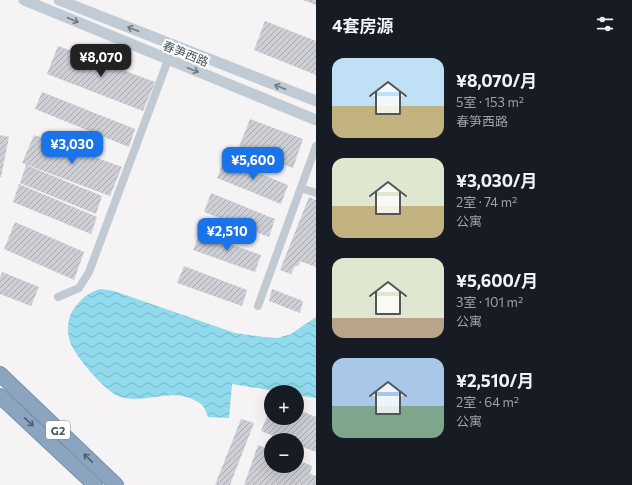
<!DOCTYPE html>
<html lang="zh">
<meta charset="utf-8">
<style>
:root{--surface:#171b24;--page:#242831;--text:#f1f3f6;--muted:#9ea1a6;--accent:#1a73e8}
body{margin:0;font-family:Commissioner,"Noto Sans SC",sans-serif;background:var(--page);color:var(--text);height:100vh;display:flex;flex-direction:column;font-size:15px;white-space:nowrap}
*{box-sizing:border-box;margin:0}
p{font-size:13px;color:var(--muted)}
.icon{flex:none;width:22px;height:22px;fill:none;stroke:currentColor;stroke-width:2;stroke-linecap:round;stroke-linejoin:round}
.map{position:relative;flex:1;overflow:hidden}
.side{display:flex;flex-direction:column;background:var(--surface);width:316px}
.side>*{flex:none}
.controls{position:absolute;left:264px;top:385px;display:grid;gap:8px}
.controls a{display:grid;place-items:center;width:40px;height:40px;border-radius:50%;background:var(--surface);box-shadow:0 4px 16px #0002;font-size:20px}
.price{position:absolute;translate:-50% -34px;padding:0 9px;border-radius:8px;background:var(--accent);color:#fff;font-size:13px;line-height:26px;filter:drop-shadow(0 1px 2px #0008)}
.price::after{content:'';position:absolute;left:50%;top:24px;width:12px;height:9px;margin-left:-6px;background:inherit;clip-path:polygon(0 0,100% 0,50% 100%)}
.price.selected{background:#222;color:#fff}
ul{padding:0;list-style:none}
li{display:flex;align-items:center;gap:12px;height:100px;padding:0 16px}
li span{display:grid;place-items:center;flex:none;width:112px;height:80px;border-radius:12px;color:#555}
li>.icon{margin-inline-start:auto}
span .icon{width:48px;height:48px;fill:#fffc;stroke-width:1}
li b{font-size:17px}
h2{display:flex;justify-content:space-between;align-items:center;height:48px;padding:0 16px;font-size:17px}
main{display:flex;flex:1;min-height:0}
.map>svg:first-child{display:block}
</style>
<main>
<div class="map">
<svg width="316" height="485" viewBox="0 0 316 485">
<defs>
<pattern id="water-waves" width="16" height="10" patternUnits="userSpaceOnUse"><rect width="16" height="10" fill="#90daee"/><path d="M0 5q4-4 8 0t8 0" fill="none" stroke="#78b4c4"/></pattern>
<pattern id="building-hatch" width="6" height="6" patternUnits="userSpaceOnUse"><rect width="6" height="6" fill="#cdcfd5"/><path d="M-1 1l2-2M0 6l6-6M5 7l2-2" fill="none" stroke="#a8abb0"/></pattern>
</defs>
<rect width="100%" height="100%" fill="#f5f3f3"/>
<path fill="url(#water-waves)" d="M101 289 114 291 235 333 264 337 278 338 291 334 316 317V398L297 395V392H281L232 384 229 418 208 417C207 414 205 409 203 406 202 404 198 402 196 401 171 386 143 406 118 396 105 391 75 356 70 342 67 332 67 319 73 310 81 299 88 292 101 289Z"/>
<g fill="url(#building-hatch)">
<path d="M303 0H316V5Z"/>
<path d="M265 21 316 41V75L254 50Z"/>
<path d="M58 46 155 82 143 111 47 74Z"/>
<path d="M42 92 135 129 129 147 35 109Z"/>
<path d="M250 119 303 139 293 168 239 147Z"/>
<path d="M0 135 9 137 1 177H0Z"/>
<path d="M34 135 122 167 110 196 22 163Z"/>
<path d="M225 159 288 185 281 204 217 178Z"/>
<path d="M26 165 102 196 96 214 20 183Z"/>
<path d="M19 184 97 217 91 234 13 202Z"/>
<path d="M211 193 275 219 269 237 204 212Z"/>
<path d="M309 197 316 200V267L300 261 299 265 294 267 291 274 280 270Z"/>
<path d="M15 222 84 252 74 280 4 249Z"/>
<path d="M200 233 261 255 255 272 193 250Z"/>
<path d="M184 266 247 290 242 306 177 283Z"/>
<path d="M2 272 39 287 31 306 0 294V278Z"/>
<path d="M272 289 303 301 300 313 269 301Z"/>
<path d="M271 407V418H297V409L316 417V452L297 445V440H284L261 431Z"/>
<path d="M241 419 254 423 230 485H215Z"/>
<path d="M258 445 271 450V466H297V460L312 466 310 474 316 476V485H244Z"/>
</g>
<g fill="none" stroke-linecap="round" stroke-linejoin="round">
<g stroke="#7690ad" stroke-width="16">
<g id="highway">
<path d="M0 374 116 485"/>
<path d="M0 396 95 485"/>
</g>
</g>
<g stroke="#c1cad2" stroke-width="8">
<path d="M301 188 316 193"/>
<path d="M58 297 79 288 89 272 168 60"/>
<path d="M258 306 316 146"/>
</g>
<g stroke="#c1cbd6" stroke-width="11">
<path d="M24 0 316 120"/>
<path d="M59 0 316 101"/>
</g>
<use href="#highway" stroke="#8ba5c1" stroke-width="14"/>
</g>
<defs><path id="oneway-shaft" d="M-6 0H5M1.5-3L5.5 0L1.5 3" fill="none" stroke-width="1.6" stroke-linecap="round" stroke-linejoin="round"/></defs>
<g stroke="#6e7984">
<use href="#oneway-shaft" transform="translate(73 20) rotate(23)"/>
<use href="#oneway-shaft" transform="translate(133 29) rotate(-159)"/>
<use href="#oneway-shaft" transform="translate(193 70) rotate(22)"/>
<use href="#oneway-shaft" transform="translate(280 87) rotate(-159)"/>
</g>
<g stroke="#505e6b">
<use href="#oneway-shaft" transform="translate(29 422) rotate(43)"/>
<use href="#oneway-shaft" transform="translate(88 458) rotate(-136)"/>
</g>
<g text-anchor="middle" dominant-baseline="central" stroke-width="4" stroke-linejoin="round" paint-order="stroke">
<rect fill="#fff" stroke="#808990" stroke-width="1" x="46" y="421" width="24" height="18" rx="3"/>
<g font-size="11" font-weight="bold" fill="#4a5661">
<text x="58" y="430">G2</text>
</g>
<g font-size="12" fill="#4a5661" stroke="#fff">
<text transform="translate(186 53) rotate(22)">春笋西路</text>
</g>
</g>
</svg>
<div class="controls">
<a>+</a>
<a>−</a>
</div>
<b class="price selected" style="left:101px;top:78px">¥8,070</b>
<b class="price" style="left:72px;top:165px">¥3,030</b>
<b class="price" style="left:253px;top:181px">¥5,600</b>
<b class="price" style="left:227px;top:252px">¥2,510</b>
</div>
<section class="side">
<h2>4套房源<svg class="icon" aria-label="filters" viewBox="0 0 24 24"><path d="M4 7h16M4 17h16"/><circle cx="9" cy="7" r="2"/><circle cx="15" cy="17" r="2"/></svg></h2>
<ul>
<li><span style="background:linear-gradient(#bfe0f5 60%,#c2b280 0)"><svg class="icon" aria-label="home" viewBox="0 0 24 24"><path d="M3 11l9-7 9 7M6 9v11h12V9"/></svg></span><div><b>¥8,070/月</b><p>5室 · 153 m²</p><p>春笋西路</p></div></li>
<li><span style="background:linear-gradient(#dfe7d0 60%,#c2b280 0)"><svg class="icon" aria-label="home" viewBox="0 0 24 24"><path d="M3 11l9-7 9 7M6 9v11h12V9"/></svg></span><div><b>¥3,030/月</b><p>2室 · 74 m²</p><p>公寓</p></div></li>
<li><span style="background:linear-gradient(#dfe7d0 75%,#b9a48a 0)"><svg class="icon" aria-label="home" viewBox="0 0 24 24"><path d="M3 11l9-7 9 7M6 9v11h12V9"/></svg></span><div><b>¥5,600/月</b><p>3室 · 101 m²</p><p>公寓</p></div></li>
<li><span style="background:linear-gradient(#a9c7e8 60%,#7fa58c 0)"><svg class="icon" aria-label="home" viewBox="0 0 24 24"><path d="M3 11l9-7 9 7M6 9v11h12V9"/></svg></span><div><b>¥2,510/月</b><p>2室 · 64 m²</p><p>公寓</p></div></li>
</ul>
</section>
</main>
